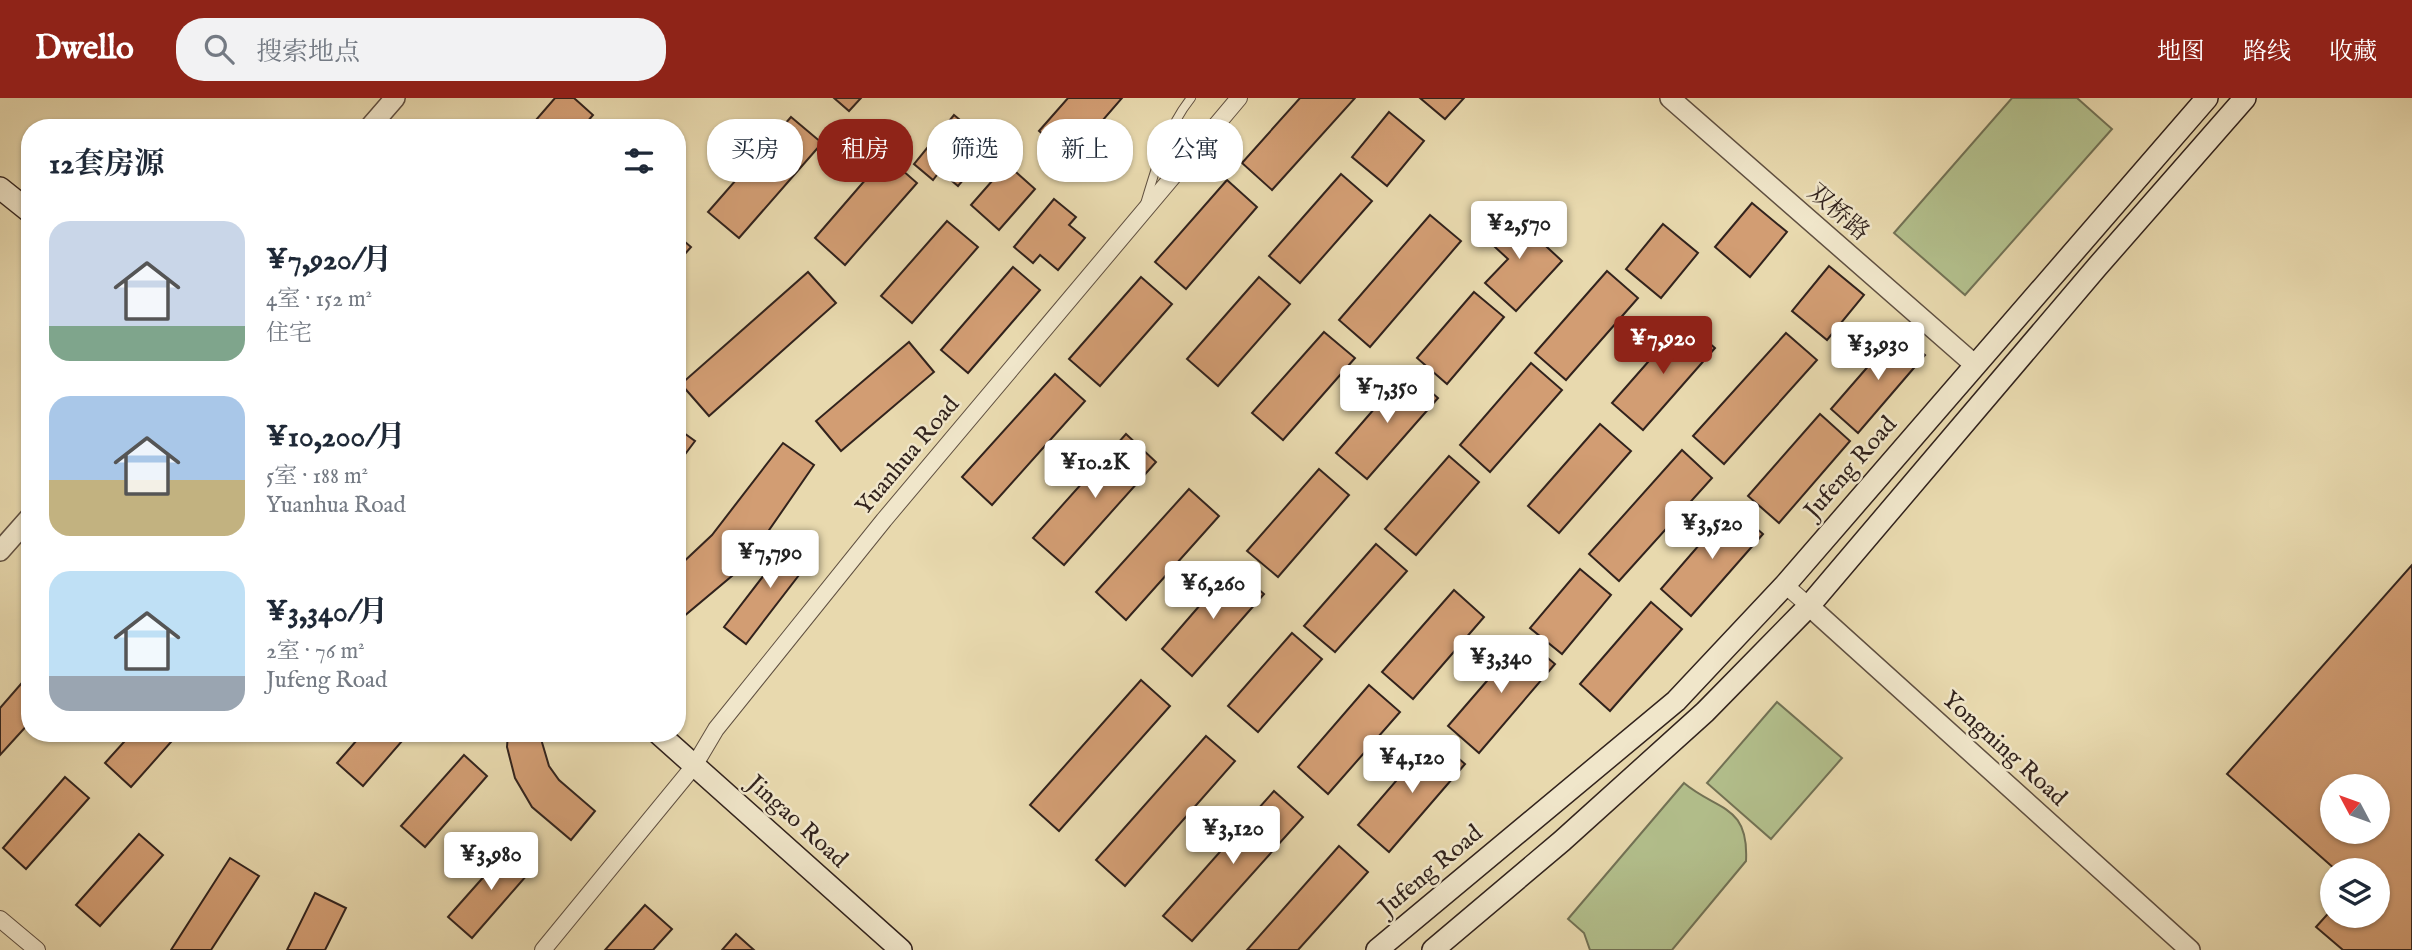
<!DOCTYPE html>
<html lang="zh">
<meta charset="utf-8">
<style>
:root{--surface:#fff;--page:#f2f2f3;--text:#1f2937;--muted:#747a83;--accent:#8f2418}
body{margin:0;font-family:"IM FELL English","Noto Serif SC",serif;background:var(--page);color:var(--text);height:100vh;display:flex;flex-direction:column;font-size:26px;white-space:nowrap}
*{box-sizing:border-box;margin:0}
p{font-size:23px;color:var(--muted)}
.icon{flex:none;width:38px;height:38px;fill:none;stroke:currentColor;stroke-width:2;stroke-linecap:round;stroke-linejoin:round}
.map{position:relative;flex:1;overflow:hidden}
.side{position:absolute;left:21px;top:21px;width:665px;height:623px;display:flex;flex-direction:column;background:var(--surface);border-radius:28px;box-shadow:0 2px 5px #0004}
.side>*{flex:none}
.banner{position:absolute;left:707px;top:21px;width:665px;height:63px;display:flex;gap:14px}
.needle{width:46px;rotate:311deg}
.controls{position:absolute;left:2320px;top:676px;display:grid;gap:14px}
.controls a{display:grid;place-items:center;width:70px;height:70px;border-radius:50%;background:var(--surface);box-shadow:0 2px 5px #0004;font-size:35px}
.price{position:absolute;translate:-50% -60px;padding:0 16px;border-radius:7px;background:#fff;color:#222;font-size:23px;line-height:46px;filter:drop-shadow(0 2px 4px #0008)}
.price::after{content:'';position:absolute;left:50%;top:42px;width:21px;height:16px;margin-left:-10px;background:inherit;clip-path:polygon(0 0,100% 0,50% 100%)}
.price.current{background:var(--accent);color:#fff}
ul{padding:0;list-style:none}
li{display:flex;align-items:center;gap:21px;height:175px;padding:0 28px}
li span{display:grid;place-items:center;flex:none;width:196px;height:140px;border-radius:21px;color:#555}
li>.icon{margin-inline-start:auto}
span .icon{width:84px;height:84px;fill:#fffc;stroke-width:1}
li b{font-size:30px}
h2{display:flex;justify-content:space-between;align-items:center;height:84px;padding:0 28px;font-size:30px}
.tag{padding:0 24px;border-radius:28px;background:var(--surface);box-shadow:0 2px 5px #0004;font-size:24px;line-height:63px}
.tag.current{background:var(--accent);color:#fff}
header{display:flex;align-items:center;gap:42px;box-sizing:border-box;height:98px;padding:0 35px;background:var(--accent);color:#fff}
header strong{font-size:33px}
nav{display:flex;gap:38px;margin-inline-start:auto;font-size:24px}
.search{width:490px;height:63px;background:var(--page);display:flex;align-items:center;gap:18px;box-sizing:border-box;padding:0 24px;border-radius:28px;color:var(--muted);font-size:26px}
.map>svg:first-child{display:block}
</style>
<header>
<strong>Dwello</strong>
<div class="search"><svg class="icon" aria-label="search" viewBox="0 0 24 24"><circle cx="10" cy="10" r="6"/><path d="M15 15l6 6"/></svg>搜索地点</div>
<nav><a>地图</a><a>路线</a><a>收藏</a></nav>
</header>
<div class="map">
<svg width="2412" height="852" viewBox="0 0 2412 852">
<rect width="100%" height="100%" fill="#e8d9ae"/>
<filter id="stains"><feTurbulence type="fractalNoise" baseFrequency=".00286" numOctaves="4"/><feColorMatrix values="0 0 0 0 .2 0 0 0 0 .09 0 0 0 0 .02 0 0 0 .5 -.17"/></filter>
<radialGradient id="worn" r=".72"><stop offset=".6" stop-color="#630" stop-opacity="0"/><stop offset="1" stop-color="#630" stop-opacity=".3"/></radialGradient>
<g fill="#b3c08d" stroke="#727255" stroke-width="2">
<path d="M2012 0H2077L2112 31 1965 197 1894 135Z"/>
<path d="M1777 604 1842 660 1771 741 1707 685Z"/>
<path d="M1684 685C1717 713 1749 706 1746 763L1672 852H1590L1584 835 1568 821Z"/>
</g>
<g fill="#d29d73" stroke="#32231d" stroke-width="2" fill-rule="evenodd">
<path d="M555 0H574L593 17 582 30H529Z"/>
<path d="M834 0H861L849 13Z"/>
<path d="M1068 0H1122L1070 60 1039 33Z"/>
<path d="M1300 0H1355L1272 92 1242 65Z"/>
<path d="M1420 0H1464L1445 21Z"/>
<path d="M1389 14 1424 43 1387 88 1352 59Z"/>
<path d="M954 17 976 35 969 43 985 56 958 88 940 73 933 82 914 66Z"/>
<path d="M791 19 822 45 739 140 708 114Z"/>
<path d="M886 58 917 85 845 167 815 140Z"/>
<path d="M1007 66 1035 91 999 132 971 107Z"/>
<path d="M1341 76 1372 103 1300 185 1269 158Z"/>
<path d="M1227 82 1257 109 1186 191 1155 164Z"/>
<path d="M1054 101 1076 119 1069 127 1085 140 1058 172 1040 157 1033 165 1014 149Z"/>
<path d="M1752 105 1787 134 1750 179 1715 149Z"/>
<path d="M1507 112 1562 163 1516 213 1485 185 1508 161 1483 138Z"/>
<path d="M1430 117 1461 143 1370 249 1339 222Z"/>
<path d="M947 123 978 149 912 225 881 198Z"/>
<path d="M1663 126 1698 155 1661 200 1626 171Z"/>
<path d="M677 137 691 149 677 165Z"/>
<path d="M1829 168 1864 197 1827 242 1792 213Z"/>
<path d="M1013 169 1040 192 968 275 941 252Z"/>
<path d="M1607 173 1638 200 1566 282 1535 255Z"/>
<path d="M808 174 836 205 709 318 681 286Z"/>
<path d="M1141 179 1172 206 1100 288 1069 261Z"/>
<path d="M1259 179 1290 206 1218 288 1187 261Z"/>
<path d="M1474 194 1504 219 1447 286 1417 260Z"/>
<path d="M1684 223 1715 250 1643 332 1612 305Z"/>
<path d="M1324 234 1355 260 1283 342 1252 315Z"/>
<path d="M1898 234 1925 257 1858 335 1831 311Z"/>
<path d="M1786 235 1817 262 1724 366 1693 338Z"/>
<path d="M909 244 934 274 841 353 816 323Z"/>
<path d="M1531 265 1562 292 1490 374 1460 347Z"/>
<path d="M1407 273 1438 300 1367 381 1336 355Z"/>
<path d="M1055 276 1085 303 992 407 962 379Z"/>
<path d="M1820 316 1850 343 1779 425 1748 398Z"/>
<path d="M1600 326 1631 353 1559 435 1528 408Z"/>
<path d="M677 330 695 343 677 367Z"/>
<path d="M1126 336 1156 364 1064 467 1033 440Z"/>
<path d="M783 345 814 367 745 467 677 524V470L712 437Z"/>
<path d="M1682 352 1712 380 1619 483 1589 456Z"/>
<path d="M1449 358 1479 384 1416 457 1385 431Z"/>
<path d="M1319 371 1349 397 1278 479 1247 453Z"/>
<path d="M1189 391 1219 418 1126 522 1096 494Z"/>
<path d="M1732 409 1763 436 1691 518 1661 491Z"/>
<path d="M794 438 816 455 746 546 724 529Z"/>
<path d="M1376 446 1407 473 1335 554 1304 528Z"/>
<path d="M2412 467V852H2343L2316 829 2333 810V817H2378V772H2336L2227 676ZM2333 688H2378V733H2333Z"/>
<path d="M1233 469 1264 496 1192 578 1162 551Z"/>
<path d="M1580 471 1611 497 1562 556 1530 530Z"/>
<path d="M1454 492 1484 519 1413 601 1382 574Z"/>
<path d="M1651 504 1682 531 1610 613 1580 586Z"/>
<path d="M1292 535 1322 561 1258 634 1228 608Z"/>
<path d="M1524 540 1555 566 1479 655 1448 628Z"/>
<path d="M27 579 30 582V624L0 657V610Z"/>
<path d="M1141 582 1170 608 1059 733 1030 707Z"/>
<path d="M1369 587 1400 614 1328 696 1298 669Z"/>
<path d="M132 635H179L131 689 105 665Z"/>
<path d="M363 635H409L363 688 337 665Z"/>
<path d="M508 635H542L541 641 549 668 559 682 595 713 571 742 532 709 515 680 507 649Z"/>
<path d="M1206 638 1235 663 1125 788 1096 762Z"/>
<path d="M1434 639 1465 666 1389 754 1358 727Z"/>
<path d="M464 657 487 678 425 749 401 728Z"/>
<path d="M65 679 89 700 26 771 3 750Z"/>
<path d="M1274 693 1303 719 1192 843 1163 818Z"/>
<path d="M139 736 163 757 100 828 76 807Z"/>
<path d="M511 748 534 769 472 840 448 819Z"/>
<path d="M1339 748 1368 774 1298 852H1247Z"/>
<path d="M230 760 259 778 211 852H171Z"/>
<path d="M315 795 346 810 325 852H287Z"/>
<path d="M645 807 672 831 653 852H605Z"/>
<path d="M736 836 754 852H722Z"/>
</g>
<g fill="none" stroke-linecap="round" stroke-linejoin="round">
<g stroke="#605041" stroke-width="10">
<path id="service" d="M1145 106C1156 69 1167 30 1191 0"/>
</g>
<g stroke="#605041" stroke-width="18">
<g id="minor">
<path d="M1785 487 1809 508"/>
<path d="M0 821 37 852"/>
<path d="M543 852 694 668 716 631 884 422 1239 0"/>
</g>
</g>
<g stroke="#605041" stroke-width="22">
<g id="tertiary">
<path d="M1670 0 1975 267"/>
<path d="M369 30 395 0"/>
<path d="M0 453 30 419"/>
<path d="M1809 508 2190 852"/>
</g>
</g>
<g stroke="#32231d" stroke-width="24">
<g id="secondary">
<path d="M0 90 30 114"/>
<path d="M658 635 901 852"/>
<path d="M1377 852 1676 603 1785 487 2207 0"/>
<path d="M1433 852 1562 743 1705 614 1809 508 2097 169 2245 0"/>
</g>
</g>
<use href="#service" stroke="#f0e6ca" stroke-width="8"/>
<use href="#minor" stroke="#f0e6ca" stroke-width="16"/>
<use href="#tertiary" stroke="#f0e6ca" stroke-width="19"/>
<use href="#secondary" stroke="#f0e6ca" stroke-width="21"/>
</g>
<g text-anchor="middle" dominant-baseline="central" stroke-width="5" stroke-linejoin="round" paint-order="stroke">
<g font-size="24" fill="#32231d" stroke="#f0e6ca">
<text transform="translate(1838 115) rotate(41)">双桥路</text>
<text transform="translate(908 358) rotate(-50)">Yuanhua Road</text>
<text transform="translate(1851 370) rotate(-49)">Jufeng Road</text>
<text transform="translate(2004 651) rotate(42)">Yongning Road</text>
<text transform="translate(797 724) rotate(42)">Jingao Road</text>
<text transform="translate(1431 773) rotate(-40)">Jufeng Road</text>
</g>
</g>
<rect width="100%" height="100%" filter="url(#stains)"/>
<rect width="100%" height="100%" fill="url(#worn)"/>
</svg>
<div class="controls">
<a><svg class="needle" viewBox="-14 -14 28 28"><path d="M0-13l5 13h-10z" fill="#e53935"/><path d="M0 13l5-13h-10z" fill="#747a83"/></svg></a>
<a><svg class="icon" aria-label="layers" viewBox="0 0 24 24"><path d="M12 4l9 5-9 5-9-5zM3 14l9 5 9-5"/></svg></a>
</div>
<b class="price" style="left:1519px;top:163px">¥2,570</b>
<b class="price current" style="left:1663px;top:278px">¥7,920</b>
<b class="price" style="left:1878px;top:284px">¥3,930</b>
<b class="price" style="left:1387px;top:327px">¥7,350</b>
<b class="price" style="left:1095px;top:402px">¥10.2K</b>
<b class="price" style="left:1712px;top:463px">¥3,520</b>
<b class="price" style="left:770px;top:492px">¥7,790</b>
<b class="price" style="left:1213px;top:523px">¥6,260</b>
<b class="price" style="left:1501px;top:597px">¥3,340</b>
<b class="price" style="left:1412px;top:697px">¥4,120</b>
<b class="price" style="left:1233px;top:768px">¥3,120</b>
<b class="price" style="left:491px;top:794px">¥3,980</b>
<div class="banner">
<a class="tag">买房</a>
<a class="tag current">租房</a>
<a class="tag">筛选</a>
<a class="tag">新上</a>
<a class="tag">公寓</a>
</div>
<section class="side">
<h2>12套房源<svg class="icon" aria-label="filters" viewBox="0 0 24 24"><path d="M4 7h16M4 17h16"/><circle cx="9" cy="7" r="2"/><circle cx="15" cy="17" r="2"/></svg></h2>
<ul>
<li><span style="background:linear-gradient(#c9d6e8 75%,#7fa58c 0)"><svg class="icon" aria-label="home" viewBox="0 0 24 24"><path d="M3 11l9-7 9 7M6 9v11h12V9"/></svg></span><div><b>¥7,920/月</b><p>4室 · 152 m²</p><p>住宅</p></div></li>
<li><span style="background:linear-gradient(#a9c7e8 60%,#c2b280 0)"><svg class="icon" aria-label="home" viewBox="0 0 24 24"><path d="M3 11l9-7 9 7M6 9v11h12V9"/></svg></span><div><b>¥10,200/月</b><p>5室 · 188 m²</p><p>Yuanhua Road</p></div></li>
<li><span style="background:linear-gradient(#bfe0f5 75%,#9aa5b1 0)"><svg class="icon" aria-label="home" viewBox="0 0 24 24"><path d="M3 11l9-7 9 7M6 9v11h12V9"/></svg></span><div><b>¥3,340/月</b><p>2室 · 76 m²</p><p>Jufeng Road</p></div></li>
</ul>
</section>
</div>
